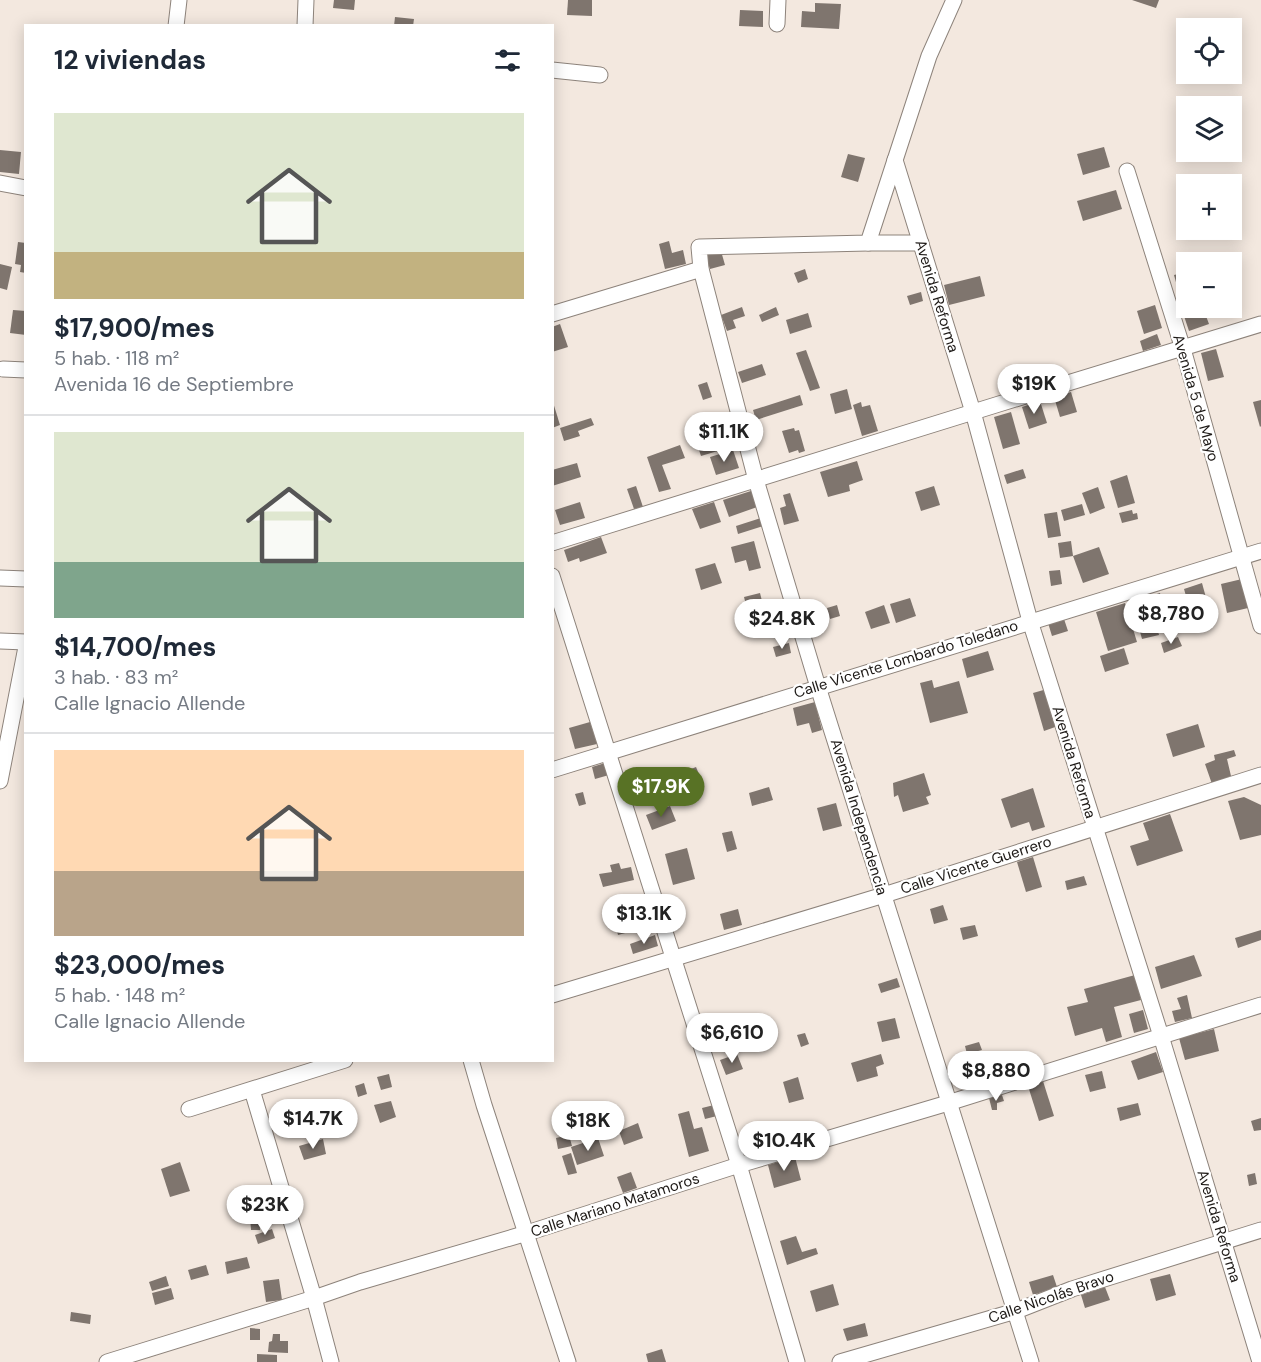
<!DOCTYPE html>
<html lang="es">
<meta charset="utf-8">
<style>
:root{--surface:#fff;--page:#f6f6f7;--text:#1f2937;--muted:#747a83;--line:#e0e1e3;--accent:#587225}
body{margin:0;font-family:"DM Sans",sans-serif;background:var(--page);color:var(--text);height:100vh;display:flex;flex-direction:column;font-size:22px;white-space:nowrap}
*{box-sizing:border-box;margin:0}
p{font-size:20px;color:var(--muted)}
.icon{flex:none;width:33px;height:33px;fill:none;stroke:currentColor;stroke-width:2;stroke-linecap:round;stroke-linejoin:round}
.map{position:relative;flex:1;overflow:hidden}
.side{position:absolute;left:24px;top:24px;width:530px;height:1038px;display:flex;flex-direction:column;background:var(--surface);border-radius:0px;box-shadow:0 3px 15px #0003}
.side>*{flex:none}
.fabs{position:absolute;left:1176px;top:18px;display:grid;gap:12px}
.fabs a{display:grid;place-items:center;width:66px;height:66px;border-radius:0px;background:var(--surface);box-shadow:0 3px 15px #0003;font-size:30px}
.price{position:absolute;translate:-50% -51px;padding:0 14px;border-radius:21px;background:#fff;color:#222;font-size:20px;line-height:39px;filter:drop-shadow(0 2px 3px #0008)}
.price::after{content:'';position:absolute;left:50%;top:36px;width:18px;height:14px;margin-left:-9px;background:inherit;clip-path:polygon(0 0,100% 0,50% 100%)}
.price.on{background:var(--accent);color:#fff}
ul{padding:0;list-style:none}
li{display:grid;align-content:center;gap:12px;height:318px;padding:0 30px}
li+li{border-top:2px solid var(--line)}
li span{display:grid;place-items:center;height:186px;border-radius:0px;color:#555}
li>.icon{margin-inline-start:auto}
span .icon{width:108px;height:108px;fill:#fffc;stroke-width:1}
li b{font-size:26px}
h2{display:flex;justify-content:space-between;align-items:center;height:72px;padding:0 30px;font-size:26px}
.map>svg:first-child{display:block}
</style>
<div class="map">
<svg width="1261" height="1362" viewBox="0 0 1261 1362">
<rect width="100%" height="100%" fill="#f3e8df"/>
<g fill="#7f756e">
<path d="M334 0H355L354 10 333 8Z"/>
<path d="M568 0H592V16L567 15Z"/>
<path d="M1132 0H1159L1156 8Z"/>
<path d="M815 3 841 4 839 29 801 27 802 11 815 12Z"/>
<path d="M740 10 763 11V27L739 26Z"/>
<path d="M395 17 414 19 413 26H394Z"/>
<path d="M1104 147 1110 167 1083 175 1077 154Z"/>
<path d="M0 150 21 152 19 174 0 172Z"/>
<path d="M848 154 865 158 858 182 841 177Z"/>
<path d="M1116 190 1122 209 1083 221 1077 201Z"/>
<path d="M1186 199V218L1183 219 1177 202Z"/>
<path d="M669 241 672 253 683 250 686 264 665 269 659 244Z"/>
<path d="M18 242 26 243V273L20 272 21 265 15 264Z"/>
<path d="M721 251 725 265 710 269 705 255Z"/>
<path d="M0 264 12 267 7 290 0 288Z"/>
<path d="M805 269 808 279 798 283 794 273Z"/>
<path d="M1186 272V303L1182 304 1174 275Z"/>
<path d="M980 276 985 296 949 305 944 285Z"/>
<path d="M921 292 923 301 910 305 907 296Z"/>
<path d="M1155 305 1162 328 1144 334 1137 311Z"/>
<path d="M742 307 745 316 733 320 736 328 727 331 721 315Z"/>
<path d="M776 307 779 315 762 322 759 315Z"/>
<path d="M1190 308H1203L1209 324 1189 331 1182 310Z"/>
<path d="M13 310 26 311V335L10 333Z"/>
<path d="M808 313 812 327 790 334 786 320Z"/>
<path d="M560 324 568 347 552 352V327Z"/>
<path d="M1157 334 1161 345 1143 351 1140 341Z"/>
<path d="M1216 349 1224 377 1208 381 1201 353Z"/>
<path d="M806 350 820 388 810 391 796 353Z"/>
<path d="M762 364 766 375 742 383 738 372Z"/>
<path d="M707 382 712 397 703 400 698 385Z"/>
<path d="M847 389 852 409 835 414 830 394Z"/>
<path d="M1071 392 1077 412 1060 417 1054 397Z"/>
<path d="M800 395 803 405 756 420 753 410Z"/>
<path d="M552 399 560 425 552 428Z"/>
<path d="M1261 400V426L1260 427 1253 402Z"/>
<path d="M1040 401 1047 423 1029 429 1022 407Z"/>
<path d="M861 402 862 407 870 405 878 431 862 436 853 405Z"/>
<path d="M1011 412 1020 444 1003 449 994 417Z"/>
<path d="M591 418 594 425 578 431 580 436 564 441 560 428Z"/>
<path d="M713 422 721 450 701 456 692 429Z"/>
<path d="M794 428 795 431 799 430 805 451 799 453 798 450 789 453 782 431Z"/>
<path d="M680 445 685 458 662 465 671 489 659 492 647 457Z"/>
<path d="M733 450 739 468 716 475 710 457Z"/>
<path d="M857 461 863 480 849 485 850 491 828 497 820 472Z"/>
<path d="M577 463 581 477 552 486V470Z"/>
<path d="M1023 469 1026 478 1007 484 1004 475Z"/>
<path d="M1127 475 1135 503 1118 508 1110 481Z"/>
<path d="M636 486 643 507 634 509 627 489Z"/>
<path d="M934 486 940 505 921 511 915 492Z"/>
<path d="M1098 487 1105 508 1090 514 1082 493Z"/>
<path d="M754 490 760 506 729 517 723 500Z"/>
<path d="M790 493 799 521 784 525 780 508 786 506 783 495Z"/>
<path d="M580 502 585 518 560 525 555 510Z"/>
<path d="M714 502 721 522 700 529 692 509Z"/>
<path d="M1082 504 1085 515 1064 521 1061 510Z"/>
<path d="M1132 510 1133 514 1137 513 1138 519 1122 523 1119 513Z"/>
<path d="M1057 512 1061 536 1048 538 1044 514Z"/>
<path d="M764 517 766 525 738 534 736 526Z"/>
<path d="M601 537 607 553 580 562 579 558 568 562 564 550Z"/>
<path d="M754 541 761 568 749 571 746 560 735 563 731 547Z"/>
<path d="M1071 541 1073 556 1060 558 1058 543Z"/>
<path d="M1099 547 1109 574 1083 583 1073 556Z"/>
<path d="M715 563 722 583 701 590 695 569Z"/>
<path d="M1060 570 1062 584 1051 586 1049 571Z"/>
<path d="M1242 579 1248 608 1227 613 1221 584Z"/>
<path d="M1202 583 1208 605 1190 610 1184 589Z"/>
<path d="M760 593 763 605 747 609 744 597Z"/>
<path d="M1160 593 1163 604 1132 613 1129 602Z"/>
<path d="M910 598 916 616 896 623 890 604Z"/>
<path d="M1125 603 1137 642 1108 651 1096 612Z"/>
<path d="M837 605 840 616 830 619 827 608Z"/>
<path d="M884 605 890 623 871 629 865 612Z"/>
<path d="M1153 613 1159 635 1142 639 1136 617Z"/>
<path d="M1064 619 1068 631 1052 636 1048 623Z"/>
<path d="M1178 637 1182 646 1164 653 1161 643Z"/>
<path d="M789 643 791 653 776 657 773 647Z"/>
<path d="M1124 648 1129 664 1105 672 1100 656Z"/>
<path d="M988 651 994 670 967 678 962 659Z"/>
<path d="M932 680 934 688 959 681 968 713 930 723 920 683Z"/>
<path d="M1047 689 1058 726 1044 731 1033 693Z"/>
<path d="M815 702 822 730 812 733 809 723 797 726 793 708Z"/>
<path d="M590 722 597 744 575 749 569 728Z"/>
<path d="M1198 724 1205 747 1173 757 1166 734Z"/>
<path d="M1234 750 1236 756 1227 759 1231 776 1212 784 1205 764 1215 760 1214 755Z"/>
<path d="M605 763 609 775 595 779 592 767Z"/>
<path d="M696 767 701 779 691 783 686 771Z"/>
<path d="M924 773 931 795 926 797 929 804 903 812 898 795 894 797 893 783Z"/>
<path d="M769 787 773 800 752 806 749 793Z"/>
<path d="M1033 788 1045 827 1032 831 1029 822 1011 828 1001 799Z"/>
<path d="M583 792 586 804 579 806 575 794Z"/>
<path d="M1244 797 1261 805V835L1240 840 1228 801Z"/>
<path d="M836 803 842 826 823 831 817 808Z"/>
<path d="M670 806 676 821 652 830 646 815Z"/>
<path d="M1170 814 1183 851 1137 866 1130 846 1149 840 1143 823Z"/>
<path d="M732 831 737 849 727 852 722 833Z"/>
<path d="M687 848 695 879 673 885 665 854Z"/>
<path d="M1033 857 1042 887 1026 892 1017 862Z"/>
<path d="M619 863 621 869 631 867 634 880 603 887 599 874 612 872 610 865Z"/>
<path d="M1084 876 1087 885 1067 890 1065 881Z"/>
<path d="M638 897 647 927 618 935 610 905Z"/>
<path d="M943 905 948 920 934 924 930 909Z"/>
<path d="M738 909 742 925 724 930 720 914Z"/>
<path d="M975 925 978 936 963 940 960 928Z"/>
<path d="M1261 930V940L1238 948 1235 938Z"/>
<path d="M655 935 658 946 633 954 630 944Z"/>
<path d="M1194 955 1202 976 1161 989 1155 967Z"/>
<path d="M1135 975 1141 1000 1114 1007 1122 1037 1106 1042 1102 1028 1075 1036 1067 1007 1088 1002 1084 989Z"/>
<path d="M897 978 900 987 881 993 878 984Z"/>
<path d="M1187 995 1192 1018 1175 1022 1172 1011 1181 1009 1177 998Z"/>
<path d="M1143 1010 1148 1029 1134 1033 1129 1014Z"/>
<path d="M895 1018 900 1038 882 1042 877 1022Z"/>
<path d="M1214 1029 1219 1051 1185 1060 1179 1038Z"/>
<path d="M805 1033 809 1044 801 1047 797 1035Z"/>
<path d="M979 1042 982 1050 967 1054 965 1046Z"/>
<path d="M1156 1052 1163 1072 1138 1080 1131 1061Z"/>
<path d="M737 1054 743 1069 726 1075 720 1060Z"/>
<path d="M881 1054 884 1064 876 1067 878 1076 857 1082 851 1063Z"/>
<path d="M1102 1071 1106 1088 1090 1092 1085 1075Z"/>
<path d="M389 1074 392 1087 381 1090 377 1077Z"/>
<path d="M798 1077 804 1099 789 1103 783 1082Z"/>
<path d="M1043 1081 1054 1116 1039 1121 1028 1086Z"/>
<path d="M364 1083 367 1094 358 1097 355 1086Z"/>
<path d="M1002 1095 1004 1101 997 1103V1110H992L989 1098Z"/>
<path d="M391 1101 396 1117 380 1123 374 1105Z"/>
<path d="M580 1101 586 1119 575 1123 569 1105Z"/>
<path d="M1138 1103 1141 1115 1120 1121 1117 1108Z"/>
<path d="M714 1105 717 1116 705 1119 702 1108Z"/>
<path d="M689 1111 694 1129 702 1127 709 1151 689 1157 678 1114Z"/>
<path d="M347 1113 351 1126 326 1134 321 1121Z"/>
<path d="M1261 1118V1130L1254 1131 1251 1121Z"/>
<path d="M614 1123 617 1131 599 1138 596 1129Z"/>
<path d="M638 1123 643 1138 624 1145 619 1131Z"/>
<path d="M769 1124 775 1144 751 1151 745 1131Z"/>
<path d="M569 1135 572 1146 558 1149 556 1138Z"/>
<path d="M598 1138 604 1156 577 1165 571 1147Z"/>
<path d="M323 1139 326 1154 304 1160 299 1146Z"/>
<path d="M571 1153 577 1173 568 1175 562 1156Z"/>
<path d="M795 1157 801 1180 774 1188 768 1165Z"/>
<path d="M180 1162 190 1191 170 1197 161 1169Z"/>
<path d="M631 1172 637 1188 623 1193 617 1177Z"/>
<path d="M1255 1173 1257 1184 1249 1186 1247 1175Z"/>
<path d="M250 1216H259L260 1230H251Z"/>
<path d="M272 1229 275 1238 258 1244 255 1235Z"/>
<path d="M796 1236 802 1252 816 1248 818 1254 787 1265 780 1241Z"/>
<path d="M247 1257 250 1268 227 1274 225 1262Z"/>
<path d="M206 1265 209 1275 191 1280 188 1270Z"/>
<path d="M1170 1274 1176 1295 1156 1301 1150 1279Z"/>
<path d="M1053 1275 1057 1287 1033 1295 1029 1282Z"/>
<path d="M166 1276 169 1286 152 1291 149 1282Z"/>
<path d="M279 1279 282 1300 266 1302 263 1281Z"/>
<path d="M833 1284 839 1305 816 1312 810 1291Z"/>
<path d="M1105 1287 1110 1300 1085 1308 1081 1295Z"/>
<path d="M171 1288 174 1299 155 1305 152 1293Z"/>
<path d="M71 1312 91 1315 90 1324 70 1321Z"/>
<path d="M865 1323 868 1336 847 1341 843 1329Z"/>
<path d="M250 1328 260 1329V1340H250Z"/>
<path d="M273 1334H280V1341H288V1353L268 1352 269 1342 272 1341Z"/>
<path d="M662 1349 666 1362H648L646 1354Z"/>
<path d="M257 1354 277 1355V1362H257Z"/>
</g>
<g fill="none" stroke-linecap="round" stroke-linejoin="round">
<g stroke="#8d837b" stroke-width="17">
<g id="minor">
<path d="M954 0 929 56 868 243 699 247 701 269 756 480 818 687 1031 1362"/>
<path d="M777 24 778 0"/>
<path d="M176 26 179 0"/>
<path d="M305 26 306 0"/>
<path d="M552 70 600 75"/>
<path d="M895 160 973 412 1030 621 1161 1036 1260 1362"/>
<path d="M1127 171 1183 349 1261 626"/>
<path d="M0 183 26 188"/>
<path d="M868 243H921"/>
<path d="M552 314 701 269"/>
<path d="M3 369 26 370"/>
<path d="M552 543 999 404 1261 324"/>
<path d="M552 576 739 1165 797 1362"/>
<path d="M0 578 26 579"/>
<path d="M0 641 26 642"/>
<path d="M552 770 1261 551"/>
<path d="M0 781 26 647"/>
<path d="M552 995 884 895 1261 775"/>
<path d="M471 1060 484 1105 568 1362"/>
<path d="M252 1090 314 1298 331 1362"/>
<path d="M189 1109 345 1060"/>
<path d="M107 1362 314 1298 360 1282 527 1233 739 1165 948 1103 1261 1005"/>
<path d="M840 1362 1016 1311 1072 1289 1261 1230"/>
</g>
</g>
<use href="#minor" stroke="#fff" stroke-width="15"/>
</g>
<g text-anchor="middle" dominant-baseline="central" stroke-width="4.5" stroke-linejoin="round" paint-order="stroke">
<g font-size="15" fill="#1d1916" stroke="#fff">
<text transform="translate(937 296) rotate(73)">Avenida Reforma</text>
<text transform="translate(1196 398) rotate(74)">Avenida 5 de Mayo</text>
<text transform="translate(906 659) rotate(-17)">Calle Vicente Lombardo Toledano</text>
<text transform="translate(1074 762) rotate(73)">Avenida Reforma</text>
<text transform="translate(859 817) rotate(73)">Avenida Independencia</text>
<text transform="translate(976 865) rotate(-18)">Calle Vicente Guerrero</text>
<text transform="translate(615 1205) rotate(-18)">Calle Mariano Matamoros</text>
<text transform="translate(1219 1226) rotate(73)">Avenida Reforma</text>
<text transform="translate(1051 1297) rotate(-19)">Calle Nicolás Bravo</text>
</g>
</g>
</svg>
<div class="fabs">
<a><svg class="icon" aria-label="locate" viewBox="0 0 24 24"><circle cx="12" cy="12" r="6"/><path d="M12 2v4M12 18v4M2 12h4M18 12h4"/></svg></a>
<a><svg class="icon" aria-label="layers" viewBox="0 0 24 24"><path d="M12 4l9 5-9 5-9-5zM3 14l9 5 9-5"/></svg></a>
<a>+</a>
<a>−</a>
</div>
<b class="price" style="left:1034px;top:415px">$19K</b>
<b class="price" style="left:724px;top:463px">$11.1K</b>
<b class="price" style="left:1171px;top:645px">$8,780</b>
<b class="price" style="left:782px;top:650px">$24.8K</b>
<b class="price on" style="left:661px;top:818px">$17.9K</b>
<b class="price" style="left:644px;top:945px">$13.1K</b>
<b class="price" style="left:732px;top:1064px">$6,610</b>
<b class="price" style="left:996px;top:1102px">$8,880</b>
<b class="price" style="left:313px;top:1150px">$14.7K</b>
<b class="price" style="left:588px;top:1152px">$18K</b>
<b class="price" style="left:784px;top:1172px">$10.4K</b>
<b class="price" style="left:265px;top:1236px">$23K</b>
<section class="side">
<h2>12 viviendas<svg class="icon" aria-label="filters" viewBox="0 0 24 24"><path d="M4 7h16M4 17h16"/><circle cx="9" cy="7" r="2"/><circle cx="15" cy="17" r="2"/></svg></h2>
<ul>
<li><span style="background:linear-gradient(#dfe7d0 75%,#c2b280 0)"><svg class="icon" aria-label="home" viewBox="0 0 24 24"><path d="M3 11l9-7 9 7M6 9v11h12V9"/></svg></span><div><b>$17,900/mes</b><p>5 hab. · 118 m²</p><p>Avenida 16 de Septiembre</p></div></li>
<li><span style="background:linear-gradient(#dfe7d0 70%,#7fa58c 0)"><svg class="icon" aria-label="home" viewBox="0 0 24 24"><path d="M3 11l9-7 9 7M6 9v11h12V9"/></svg></span><div><b>$14,700/mes</b><p>3 hab. · 83 m²</p><p>Calle Ignacio Allende</p></div></li>
<li><span style="background:linear-gradient(#ffd9b3 65%,#b9a48a 0)"><svg class="icon" aria-label="home" viewBox="0 0 24 24"><path d="M3 11l9-7 9 7M6 9v11h12V9"/></svg></span><div><b>$23,000/mes</b><p>5 hab. · 148 m²</p><p>Calle Ignacio Allende</p></div></li>
</ul>
</section>
</div>
